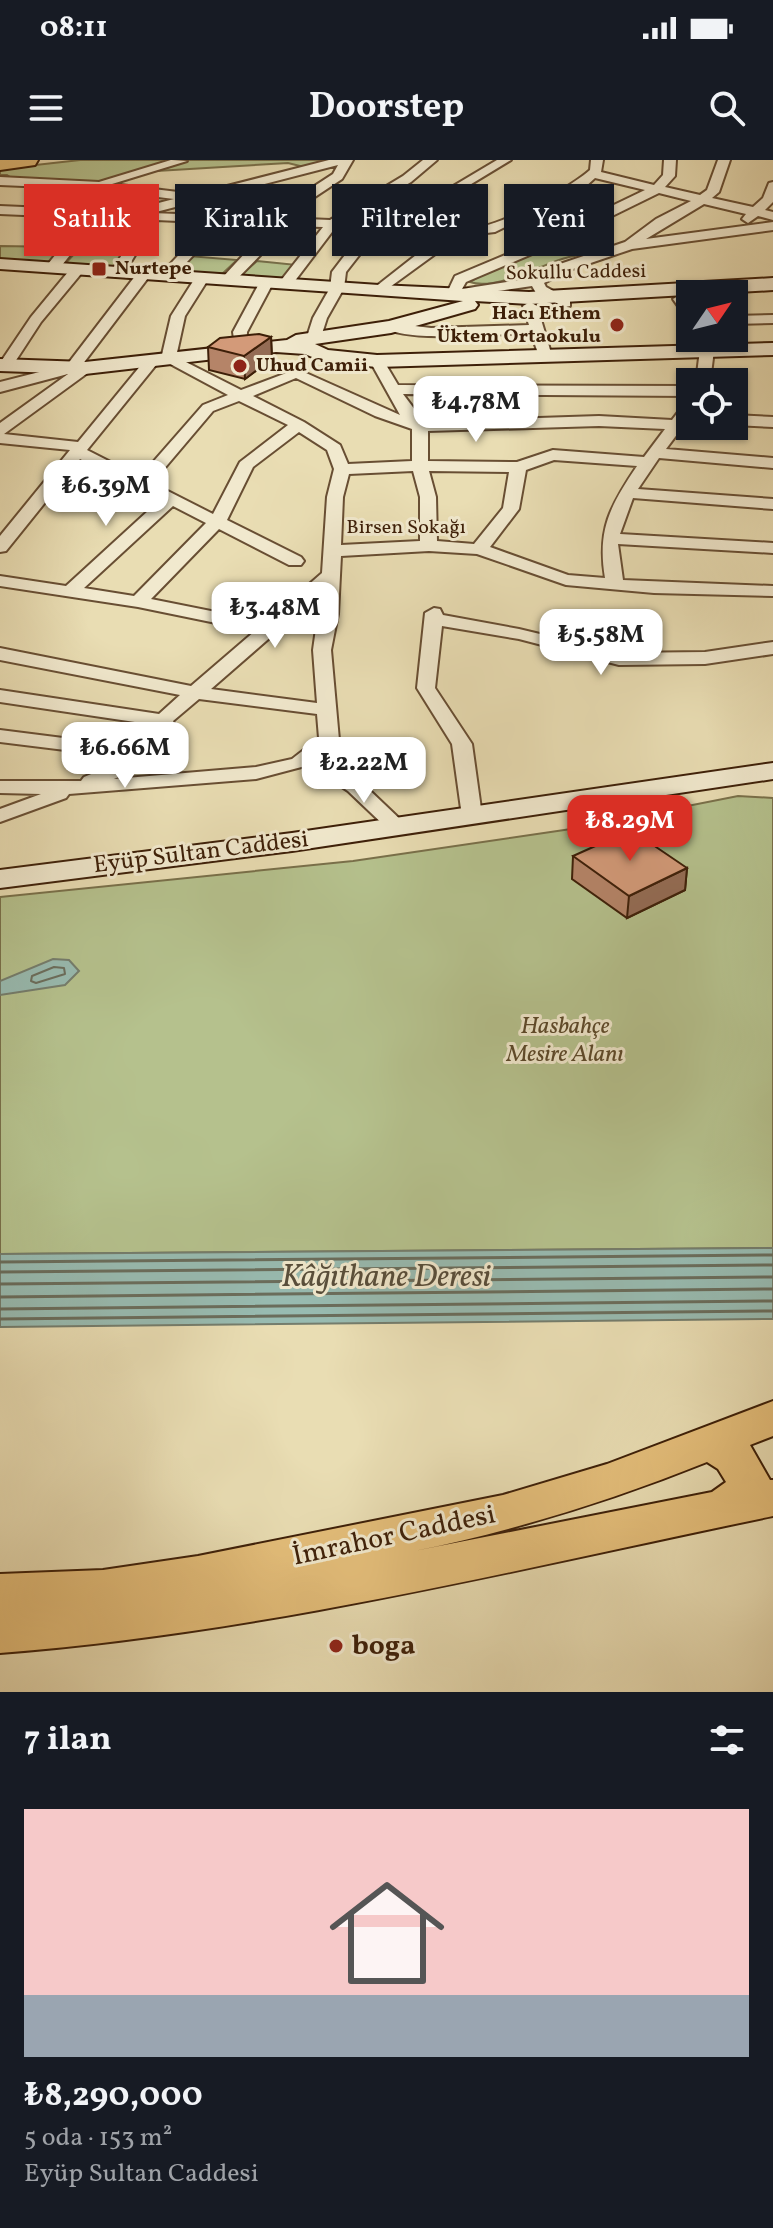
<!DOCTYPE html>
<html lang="tr">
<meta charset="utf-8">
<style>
:root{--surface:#171b24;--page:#242831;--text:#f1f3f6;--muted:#9ea1a6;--accent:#d93025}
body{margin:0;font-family:Vollkorn,serif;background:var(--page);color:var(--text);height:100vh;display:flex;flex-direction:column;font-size:30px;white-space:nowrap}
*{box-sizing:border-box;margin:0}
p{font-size:26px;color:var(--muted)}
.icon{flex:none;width:44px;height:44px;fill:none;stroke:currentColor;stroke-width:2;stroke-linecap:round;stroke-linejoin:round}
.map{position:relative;height:1532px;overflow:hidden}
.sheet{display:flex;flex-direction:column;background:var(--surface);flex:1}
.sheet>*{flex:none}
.banner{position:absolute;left:24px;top:24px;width:726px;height:72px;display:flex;gap:16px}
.needle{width:52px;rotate:55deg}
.buttons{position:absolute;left:676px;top:120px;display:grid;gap:16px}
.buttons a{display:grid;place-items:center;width:72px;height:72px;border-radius:0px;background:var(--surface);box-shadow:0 2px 6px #0004;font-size:40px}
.price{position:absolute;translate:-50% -68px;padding:0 18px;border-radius:16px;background:#fff;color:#222;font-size:26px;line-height:52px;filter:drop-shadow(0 2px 4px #0008)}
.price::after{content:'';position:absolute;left:50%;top:48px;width:24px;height:18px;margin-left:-12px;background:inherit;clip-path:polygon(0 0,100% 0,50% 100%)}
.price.on{background:var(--accent);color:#fff}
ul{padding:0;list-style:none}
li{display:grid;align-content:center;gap:16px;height:424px;padding:0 24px}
li span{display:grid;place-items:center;height:248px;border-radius:0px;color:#555}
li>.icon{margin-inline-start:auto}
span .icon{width:144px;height:144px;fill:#fffc;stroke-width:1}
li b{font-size:34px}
h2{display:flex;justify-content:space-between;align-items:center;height:96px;padding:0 24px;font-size:34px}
.chip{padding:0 28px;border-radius:0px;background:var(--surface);box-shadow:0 2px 6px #0004;font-size:28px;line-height:72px}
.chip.on{background:var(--accent);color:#fff}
.status{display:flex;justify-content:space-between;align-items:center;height:56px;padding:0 40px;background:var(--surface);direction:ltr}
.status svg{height:22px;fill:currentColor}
header{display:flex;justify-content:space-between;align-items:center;height:104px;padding:0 24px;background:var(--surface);font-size:36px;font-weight:700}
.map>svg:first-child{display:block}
</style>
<div class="status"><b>08:11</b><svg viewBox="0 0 49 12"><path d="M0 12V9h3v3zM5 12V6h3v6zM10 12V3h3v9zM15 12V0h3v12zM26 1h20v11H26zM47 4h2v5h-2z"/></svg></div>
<header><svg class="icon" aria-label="menu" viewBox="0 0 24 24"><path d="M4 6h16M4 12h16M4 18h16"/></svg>Doorstep<svg class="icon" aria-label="search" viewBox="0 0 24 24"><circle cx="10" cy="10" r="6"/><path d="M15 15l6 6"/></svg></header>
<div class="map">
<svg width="773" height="1532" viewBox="0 0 773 1532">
<rect width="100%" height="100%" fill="#e9ddb3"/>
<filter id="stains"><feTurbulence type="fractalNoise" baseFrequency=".0025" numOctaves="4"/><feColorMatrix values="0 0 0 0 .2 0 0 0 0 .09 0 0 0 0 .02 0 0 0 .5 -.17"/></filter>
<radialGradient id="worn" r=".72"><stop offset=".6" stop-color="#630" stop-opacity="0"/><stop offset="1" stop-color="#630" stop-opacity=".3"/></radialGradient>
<g fill="#b5c18d" stroke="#79704a" stroke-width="2">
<path d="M80 0H344L304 7 288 3 140 12 76 27 17 22 7 15H0V9Z"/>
<path d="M562 83 600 92C590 94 579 95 569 97 541 104 497 131 470 122L487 112Z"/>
<path d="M0 86 62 87 49 103 0 101Z"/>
<path d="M76 92 124 94 114 109 64 105Z"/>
<path d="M189 96 237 100 221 115 178 111Z"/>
<path d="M257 101 297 105 284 120 240 116Z"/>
<path d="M738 636 773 638V1088L0 1094V737L353 701 571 669Z"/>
</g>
<g fill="#98bbb1" stroke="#747d6d" stroke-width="2">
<path d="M53 799 69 800 79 811 65 825 0 835V821Z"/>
<path d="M773 1088V1159L0 1167V1094Z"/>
</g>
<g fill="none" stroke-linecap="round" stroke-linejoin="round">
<path stroke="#6a6d5c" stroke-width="2" d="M54 807 64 808 65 814 36 823 31 821 32 816Z"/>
<g stroke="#6a6d5c" stroke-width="3">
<path d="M0 1102 773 1095"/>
<path d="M0 1112 773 1105"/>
<path d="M0 1124 773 1117"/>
<path d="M0 1137 773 1129"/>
<path d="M0 1149 773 1141"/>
<path d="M0 1159 773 1151"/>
</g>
<g stroke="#684e33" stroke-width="4">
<g id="street">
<path d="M171 0 187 1 112 24 178 32 184 37 329 0H353L342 19 283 58 330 60 403 16 423 0H437L411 22 346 61 384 65 403 56 497 0H511L402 66C430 69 457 71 484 66 509 61 571 27 590 10L591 0H603L601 12 654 25 663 15 664 0H676L675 16 665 27 700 35 707 30 718 0H730L719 32 712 38 753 47 763 38 769 23 773 22V42L765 50 773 52V60L758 56 748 63 742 59 746 54 704 44 646 79 773 62V70L632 89 570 110 544 123 546 127 570 140V146L565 147 536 133 532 126 448 138 446 135 455 116 541 80 645 30 595 18 584 28 495 72 452 77 449 84 379 135 372 131 374 128 439 77 387 73 371 80 346 112 344 128 327 158 320 180 313 184 306 180 313 158 330 128 332 112 361 74 369 71 335 68 291 126 286 127 279 123 323 67 283 66 277 78 233 123H223V117L271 65 214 63 201 87 171 119 166 120 159 116 191 82 201 62 156 60 125 112 118 116 111 112 144 60 108 58 83 79 58 110H48V104L73 73 93 58 0 54V46L137 52 139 48 174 39 93 29 0 25V17L99 22ZM338 5 333 14 267 57 215 55V47L209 43 203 47V55L152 53ZM659 33 691 41 656 59 625 82 560 104 532 118 462 129 466 122 551 86Z"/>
<path d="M73 106 85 109 41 162 11 208H1L0 203 31 157Z"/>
<path d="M144 110 151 114 82 205 89 206V212L4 274 78 282 146 199H156V205L87 290 140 317 203 245 228 235 161 199 171 156 197 115 202 114 209 118 185 156 176 197 241 230 297 209 400 255 370 201 377 197 382 198 398 225 690 226V236L403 234 424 262 599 256 672 260 685 243 690 241V257L666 289 773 298V308L659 298 638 329 773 339V349L633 338 620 374 773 383V393L618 384 623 420 773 426V436L654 433 566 425 477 394 429 391 341 396 338 454 331 490 339 580 321 596 362 623 404 663 407 667 404 671H390L348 631 309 605 256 619 69 634 66 638 0 662V649L41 634 0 633V621H81L84 617 130 598 0 582V570L142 588 159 574 155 565 0 542V530L159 554 180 535 0 500V488L191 526 255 471 138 447 0 426V416L66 426 160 340 80 299 6 391 0 392V376L70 290 0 283V263L68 214 0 232V222L67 205 139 111ZM296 218 375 256 412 269V301L348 304 340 285 304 262 253 236ZM239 241 288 265 240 302 213 354 152 323 213 251ZM599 266 665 269 644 297 553 290 517 302 428 301V271ZM299 272 327 290 334 309 327 337 322 413 266 462 151 439 219 369 289 405H301L304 401 301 397 227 360 253 307ZM554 300 637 306C610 346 597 370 605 418L568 415 490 387 519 349 526 310ZM413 311 420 337V381L341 385 343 337 349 314ZM429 311 509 312 503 348 474 384 437 381 436 337ZM173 346 206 363 134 436 84 428ZM321 433 313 490 317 543 211 529ZM199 539 317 554 319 578 292 599 256 607 114 619 144 606 176 579 179 575 173 561Z"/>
<path d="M261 120 273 123 247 172 246 193H236L233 172Z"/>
<path d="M680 135 690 143V157L685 156 673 139Z"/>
<path d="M530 142 537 146 551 193 549 196H539L531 173C501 174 405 183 384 167L391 163 431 168 529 165 523 146Z"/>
<path d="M773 155V163L734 164V156Z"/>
<path d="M707 186 714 190 710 222H696L700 190Z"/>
<path d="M734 255 773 257V267L734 265Z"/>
<path d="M434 448 440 449 443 455 519 469 619 493 705 492 773 482V494L705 504 619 505 519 479 442 466 435 528 472 584 482 656 472 662 462 656 452 584 417 528 425 453Z"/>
</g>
</g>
<g stroke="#3d1f08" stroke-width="4">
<g id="secondary">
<path d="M0 99 379 125 529 132 773 118V130L529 144 475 141 478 145 475 149 391 173 315 184 328 190 377 195 773 183V195L377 207 324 202 305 194 276 192 85 214 0 211V199L85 202 287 180 296 175 389 161 463 141 0 109Z"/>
<path d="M773 603V619L292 691 0 728V710L292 673Z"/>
</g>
</g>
<g stroke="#3d1f08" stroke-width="4">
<path id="primary" d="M773 1241V1276L750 1285 770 1320H773V1356C519 1409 260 1473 0 1493V1414L103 1410 198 1396 503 1335 607 1304ZM707 1302 718 1309 726 1322 712 1332 414 1391C517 1370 610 1341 707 1302Z"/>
</g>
<g stroke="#3d1f08" stroke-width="4">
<path id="highway" d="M0 0H38L35 5 0 10Z"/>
</g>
<use href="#street" fill="#f1e9ce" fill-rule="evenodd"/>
<use href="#secondary" fill="#f1e9ce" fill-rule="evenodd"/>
<use href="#primary" fill="#e4be7a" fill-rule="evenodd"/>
<use href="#highway" fill="#e4be7a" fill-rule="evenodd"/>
</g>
<g fill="#b58468" stroke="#3d1f08" stroke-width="2">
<path d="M271 177 272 199 245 219 209 210 208 187Z"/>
<path d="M573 696 687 708 685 730 627 758 572 719Z"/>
</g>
<g fill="#946c55" stroke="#3d1f08" stroke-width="2">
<path d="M271 177 272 199 245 219 244 196Z"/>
<path d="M687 708 685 730 627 758 629 736Z"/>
</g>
<g fill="#d39a79" stroke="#3d1f08" stroke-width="2">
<path d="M259 174 271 177 244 196 208 187 220 178Z"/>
<path d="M631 670 687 708 629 736 573 696Z"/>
</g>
<g fill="#8f2418" stroke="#f1e9ce" stroke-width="3">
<rect x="91" y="101" width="16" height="16" rx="4"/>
<circle cx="617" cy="165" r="8"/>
<circle cx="240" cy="206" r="8"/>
<circle cx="336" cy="1486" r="8"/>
</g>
<g text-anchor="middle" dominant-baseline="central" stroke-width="6" stroke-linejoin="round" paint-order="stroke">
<g font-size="20" font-weight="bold" fill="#3d1f08" stroke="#f1e9ce" text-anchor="start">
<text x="115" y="109">Nurtepe</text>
<text x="601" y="154" text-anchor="end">Hacı Ethem<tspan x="601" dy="23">Üktem Ortaokulu</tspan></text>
<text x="256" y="206">Uhud Camii</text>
</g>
<g font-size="20" fill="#3d1f08" stroke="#f1e9ce">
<text transform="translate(576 113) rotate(-1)">Sokullu Caddesi</text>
<text x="406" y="368">Birsen Sokağı</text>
</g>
<g font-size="24" fill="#3d1f08" stroke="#f1e9ce">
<text transform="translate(201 693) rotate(-7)">Eyüp Sultan Caddesi</text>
</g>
<g font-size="24" font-style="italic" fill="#5b4829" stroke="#f1e9ce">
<text x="565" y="867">Hasbahçe<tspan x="565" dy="28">Mesire Alanı</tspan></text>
</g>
<g font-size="28" fill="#3d1f08" stroke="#f1e9ce">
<text transform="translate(394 1376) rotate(-12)">İmrahor Caddesi</text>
</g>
<g font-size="28" font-weight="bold" fill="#3d1f08" stroke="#f1e9ce" text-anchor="start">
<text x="352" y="1486">boga</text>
</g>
<g font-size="32" font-style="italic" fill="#584e3b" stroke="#f1e9ce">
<text x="386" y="1118">Kâğıthane Deresi</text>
</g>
</g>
<rect width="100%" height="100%" filter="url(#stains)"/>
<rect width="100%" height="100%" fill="url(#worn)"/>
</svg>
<div class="buttons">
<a><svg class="needle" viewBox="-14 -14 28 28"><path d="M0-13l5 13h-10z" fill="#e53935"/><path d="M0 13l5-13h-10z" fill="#9ea1a6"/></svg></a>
<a><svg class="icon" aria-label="locate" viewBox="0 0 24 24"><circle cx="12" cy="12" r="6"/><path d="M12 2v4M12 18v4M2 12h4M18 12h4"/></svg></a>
</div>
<b class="price" style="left:476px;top:284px">₺4.78M</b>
<b class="price" style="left:106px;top:368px">₺6.39M</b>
<b class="price" style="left:275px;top:490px">₺3.48M</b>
<b class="price" style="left:601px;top:517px">₺5.58M</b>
<b class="price" style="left:125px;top:630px">₺6.66M</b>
<b class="price" style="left:364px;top:645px">₺2.22M</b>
<b class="price on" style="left:630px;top:703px">₺8.29M</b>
<div class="banner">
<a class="chip on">Satılık</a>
<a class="chip">Kiralık</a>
<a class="chip">Filtreler</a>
<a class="chip">Yeni</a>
</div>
</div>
<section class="sheet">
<h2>7 ilan<svg class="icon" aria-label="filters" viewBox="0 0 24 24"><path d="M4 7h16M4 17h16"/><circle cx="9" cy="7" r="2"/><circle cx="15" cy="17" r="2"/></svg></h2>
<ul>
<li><span style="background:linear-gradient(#f6c9c9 75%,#9aa5b1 0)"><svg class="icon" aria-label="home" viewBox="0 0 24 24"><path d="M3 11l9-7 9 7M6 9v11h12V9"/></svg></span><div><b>₺8,290,000</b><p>5 oda · 153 m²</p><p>Eyüp Sultan Caddesi</p></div></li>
</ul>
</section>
